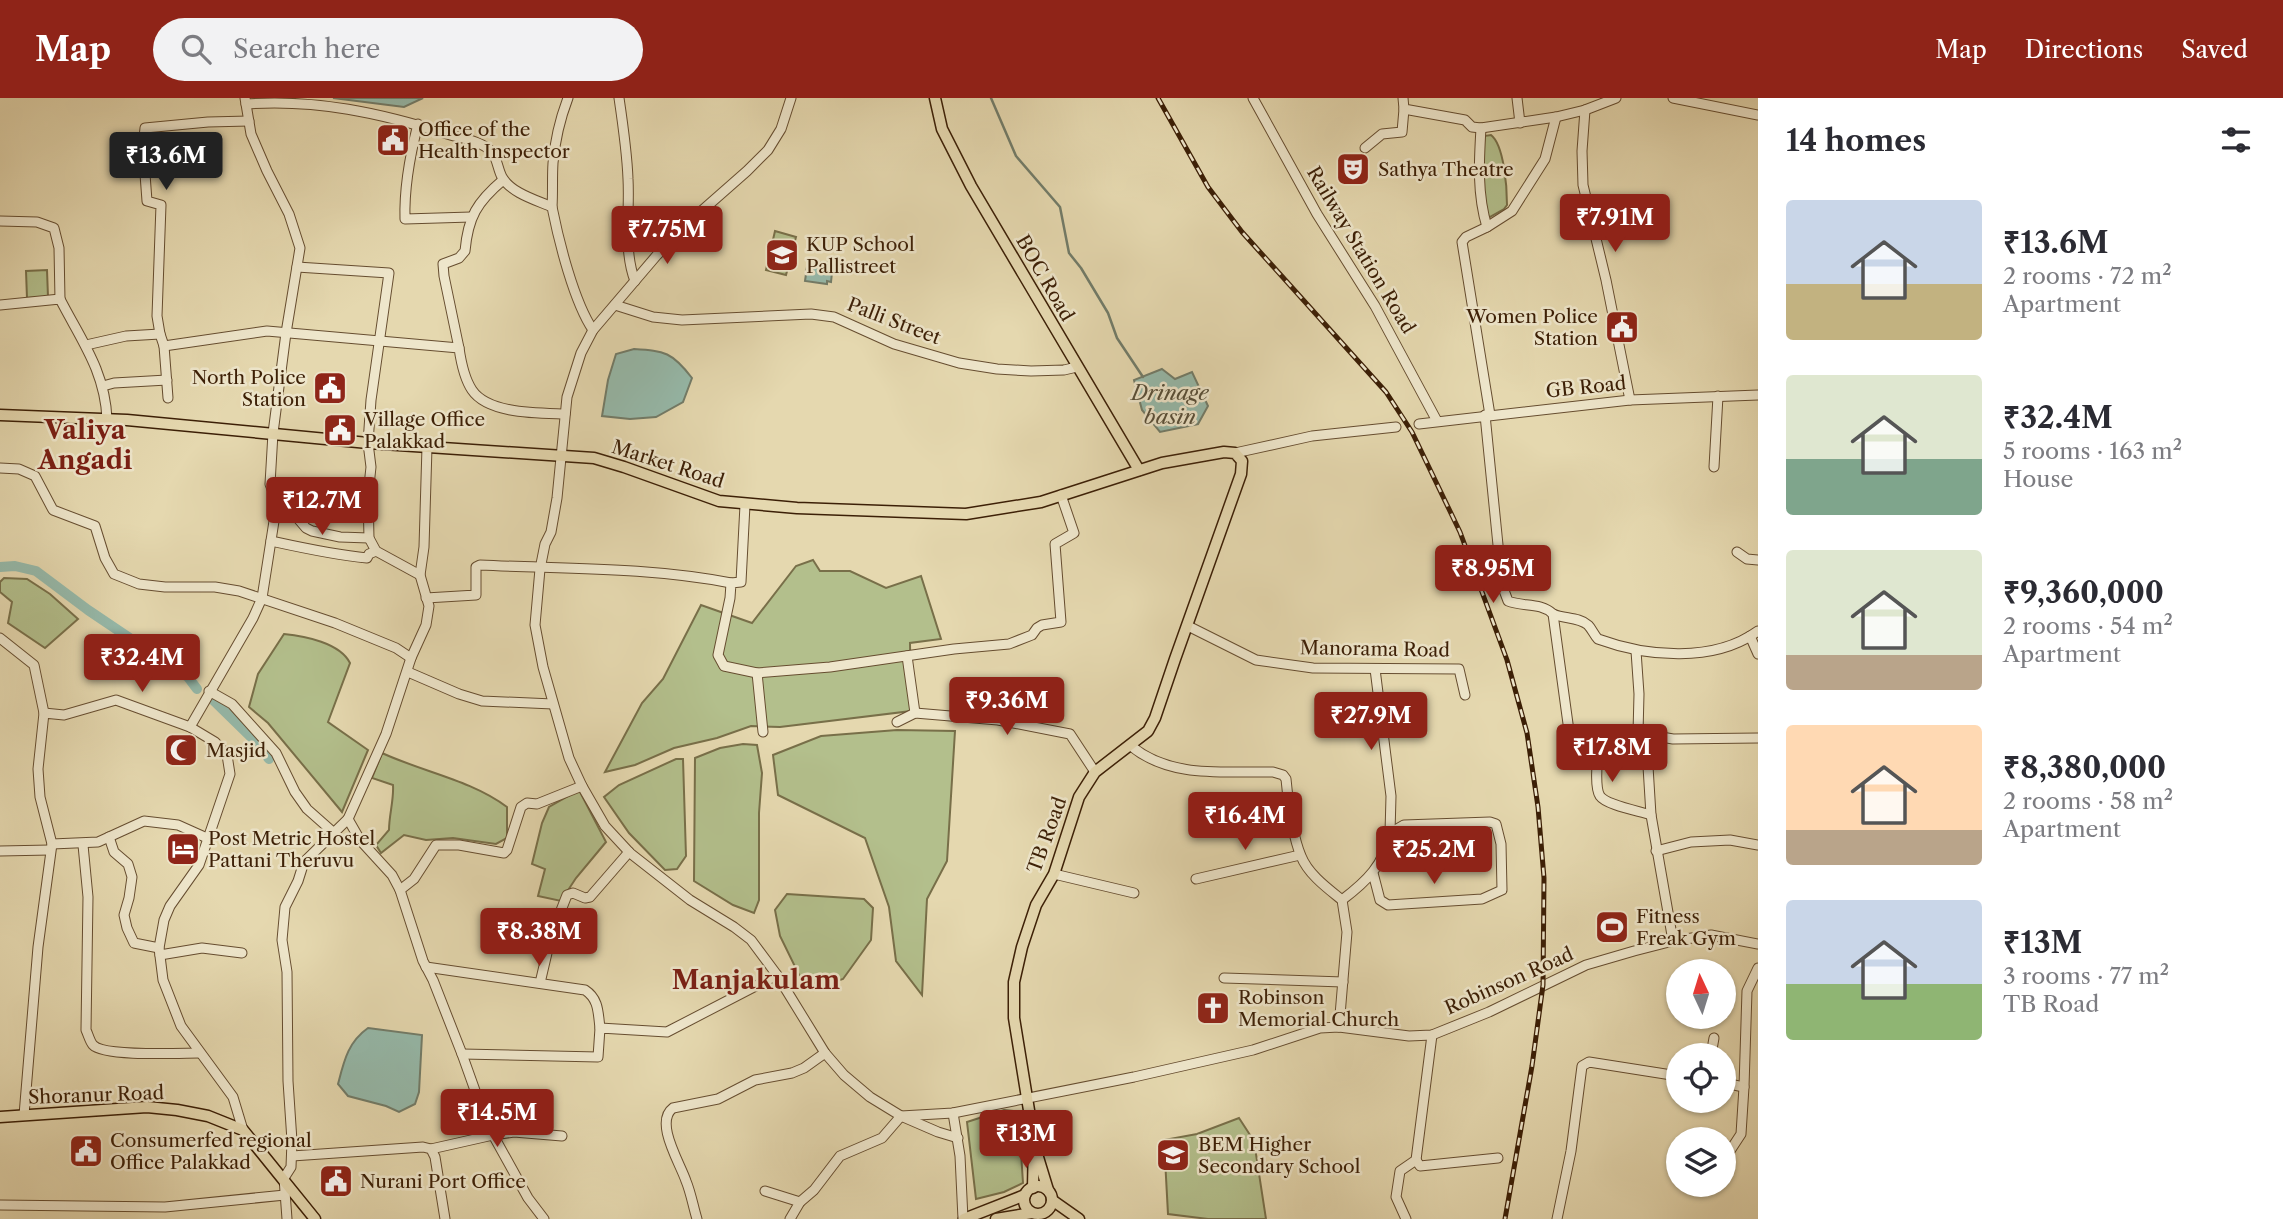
<!DOCTYPE html>
<meta charset="utf-8">
<style>
:root{--surface:#fff;--page:#f2f2f3;--text:#2b2b33;--muted:#7c7c81;--accent:#8f2418}
body{margin:0;font-family:"Libre Caslon Text",serif;background:var(--page);color:var(--text);height:100vh;display:flex;flex-direction:column;font-size:26px;white-space:nowrap}
*{box-sizing:border-box;margin:0}
p{font-size:23px;color:var(--muted)}
.icon{flex:none;width:38px;height:38px;fill:none;stroke:currentColor;stroke-width:2;stroke-linecap:round;stroke-linejoin:round}
.map{position:relative;flex:1;overflow:hidden}
.side{display:flex;flex-direction:column;background:var(--surface);width:525px}
.side>*{flex:none}
.needle{width:46px;rotate:356deg}
.fabs{position:absolute;left:1666px;top:861px;display:grid;gap:14px}
.fabs a{display:grid;place-items:center;width:70px;height:70px;border-radius:50%;background:var(--surface);box-shadow:0 2px 5px #0004;font-size:35px}
.price{position:absolute;translate:-50% -60px;padding:0 16px;border-radius:7px;background:var(--accent);color:#fff;font-size:23px;line-height:46px;filter:drop-shadow(0 2px 4px #0008)}
.price::after{content:'';position:absolute;left:50%;top:42px;width:21px;height:16px;margin-left:-10px;background:inherit;clip-path:polygon(0 0,100% 0,50% 100%)}
.price.selected{background:#222;color:#fff}
ul{padding:0;list-style:none}
li{display:flex;align-items:center;gap:21px;height:175px;padding:0 28px}
li span{display:grid;place-items:center;flex:none;width:196px;height:140px;border-radius:7px;color:#555}
li>.icon{margin-inline-start:auto}
span .icon{width:84px;height:84px;fill:#fffc;stroke-width:1}
li b{font-size:30px}
h2{display:flex;justify-content:space-between;align-items:center;height:84px;padding:0 28px;font-size:30px}
header{display:flex;align-items:center;gap:42px;box-sizing:border-box;height:98px;padding:0 35px;background:var(--accent);color:#fff}
header strong{font-size:33px}
nav{display:flex;gap:38px;margin-inline-start:auto;font-size:24px}
.search{width:490px;height:63px;background:var(--page);display:flex;align-items:center;gap:18px;box-sizing:border-box;padding:0 24px;border-radius:38px;color:var(--muted);font-size:26px}
main{display:flex;flex:1;min-height:0}
.map>svg:first-child{display:block}
</style>
<header>
<strong>Map</strong>
<div class="search"><svg class="icon" aria-label="search" viewBox="0 0 24 24"><circle cx="10" cy="10" r="6"/><path d="M15 15l6 6"/></svg>Search here</div>
<nav><a>Map</a><a>Directions</a><a>Saved</a></nav>
</header>
<main>
<div class="map">
<svg width="1758" height="1121" viewBox="0 0 1758 1121">
<rect width="100%" height="100%" fill="#e5d8af"/>
<filter id="stains"><feTurbulence type="fractalNoise" baseFrequency=".00286" numOctaves="4"/><feColorMatrix values="0 0 0 0 .2 0 0 0 0 .09 0 0 0 0 .02 0 0 0 .5 -.17"/></filter>
<radialGradient id="worn" r=".72"><stop offset=".6" stop-color="#630" stop-opacity="0"/><stop offset="1" stop-color="#630" stop-opacity=".3"/></radialGradient>
<g fill="#b3bf8c" stroke="#786f49" stroke-width="2">
<path d="M1491 37C1504 47 1507 89 1507 107L1504 111 1488 120 1484 108V38Z"/>
<path d="M775 133 796 139 786 177 766 172Z"/>
<path d="M47 172 48 199 27 200 26 173Z"/>
<path d="M813 462 820 473H850L886 490 921 478 941 541 910 545 911 613 780 629 751 628 717 640 674 650 635 667 605 674 642 605 663 581 701 507 752 525 796 468Z"/>
<path d="M4 480 27 481 50 496 78 521 45 550 8 525 12 504 0 494V484Z"/>
<path d="M284 536C305 538 340 545 350 565L328 624 368 652 342 714 268 625 249 609 258 576Z"/>
<path d="M897 632 955 633 947 763 927 801 922 897 896 863 889 809 865 740 778 697 773 657 821 638Z"/>
<path d="M743 646 757 647 762 675 759 715V802L754 815 733 807 694 783 695 660 720 650Z"/>
<path d="M382 655C423 674 471 682 507 709V740L496 746 453 740 426 742 404 737 381 755 376 747 389 732C389 717 394 702 393 687L372 680Z"/>
<path d="M676 661H683L686 758 677 771 665 772 629 735 604 699 619 687Z"/>
<path d="M579 692 606 744 576 780 561 803 538 798 545 771 532 766 542 725 549 709Z"/>
<path d="M787 796 864 801 873 810 871 842 843 881 817 890 803 885 780 838 775 812Z"/>
<path d="M1004 1012 1013 1013 1019 1024 1023 1085 1004 1094 976 1101 967 1024Z"/>
<path d="M1239 1020 1254 1043 1266 1121H1208L1168 1116 1164 1042 1197 1036Z"/>
</g>
<g fill="#96baab" stroke="#727c69" stroke-width="2">
<path d="M333 0H423L404 9Z"/>
<path d="M811 164 833 165 831 184 827 183V186L805 183 807 169Z"/>
<path d="M634 251C665 253 672 254 692 280L683 304 656 319 630 321 602 318 608 282 616 256Z"/>
<path d="M1162 271 1175 281 1192 274 1208 308 1198 326 1160 334 1142 312 1134 282Z"/>
<path d="M368 930 422 937 419 994 415 1006 399 1014 386 1008 348 998 338 986C344 963 348 944 368 930Z"/>
</g>
<g fill="none" stroke-linecap="round" stroke-linejoin="round">
<path stroke="#727c69" stroke-width="2.5" d="M991 0 1016 58 1060 109 1069 155 1081 170 1108 215 1117 240 1143 279"/>
<g stroke="#96baab" stroke-width="10">
<path d="M0 469 15 468 36 473 88 512 177 572 188 579 197 591"/>
<path d="M213 602 256 644 269 661"/>
</g>
<g stroke="#664d30" stroke-width="11">
<g id="minor">
<path d="M619 0C623 27 627 54 628 81 630 113 623 152 635 183"/>
<path d="M791 0 781 31 768 52 747 73 697 117 657 157 593 232 581 255 567 299 557 400 551 434 545 446 540 471 535 527 543 569 569 660 582 688 605 728 630 755 690 802 734 829 751 842 777 877 825 955 844 977 870 999 901 1018 938 1034 958 1040"/>
<path d="M1253 0 1317 116 1375 208 1437 323"/>
<path d="M1403 0 1404 11 1465 22 1472 29 1481 30 1556 19 1585 12 1616 0"/>
<path d="M1517 0 1520 25"/>
<path d="M1673 0 1758 17"/>
<path d="M246 6C317 1 380 15 447 36 460 40 482 43 492 54 497 60 498 72 502 79 511 95 536 102 552 109 559 144 574 204 593 232"/>
<path d="M1585 12 1582 53 1583 87 1606 182 1630 302"/>
<path d="M418 26C410 57 404 89 405 121L471 119"/>
<path d="M1481 30C1479 63 1477 96 1487 129"/>
<path d="M1365 50 1382 36 1402 34 1404 11"/>
<path d="M552 109C553 94 552 80 553 65 555 42 560 21 568 0"/>
<path d="M0 123 37 124 54 130 59 150 60 201"/>
<path d="M297 169 389 175 371 302 368 345 371 369 368 397 369 440 376 453 420 477"/>
<path d="M0 207 60 201C81 242 105 273 107 321"/>
<path d="M615 207 653 219 682 222 811 216 834 219 894 246 959 265 997 271 1031 273 1064 272 1077 269"/>
<path d="M160 236 157 218 161 107 147 103 143 49 145 30 208 24 249 23"/>
<path d="M86 247 126 238 160 236 164 248 267 233 459 250C461 264 464 280 472 292 488 316 538 315 565 316"/>
<path d="M164 248 168 300"/>
<path d="M459 250 444 178 443 166 459 160 465 153C468 119 477 104 503 82"/>
<path d="M103 288 114 285 167 282"/>
<path d="M1485 317 1502 487 1508 503C1522 509 1541 504 1553 516L1569 633 1579 638 1638 635 1673 641 1758 640"/>
<path d="M1490 317 1462 144 1466 139 1487 129 1512 113 1545 61 1556 19"/>
<path d="M1419 326 1630 302 1758 297"/>
<path d="M1235 355 1312 338 1396 329"/>
<path d="M1714 369 1718 298"/>
<path d="M0 370 19 371 35 378 53 412 95 428 105 460 114 476 139 486 165 489H215L239 493 335 525 396 550 411 560"/>
<path d="M277 404 294 416 306 430 312 433 340 439 369 440"/>
<path d="M745 407 741 484 731 485 730 500 718 557 724 568 757 575 830 569 954 551 1009 546 1032 537 1037 530 1042 527 1061 524 1055 446 1074 435 1061 397"/>
<path d="M271 443C303 450 334 457 367 460L369 456 376 453"/>
<path d="M1737 454 1747 461 1758 462"/>
<path d="M426 500 476 497V469L480 467C564 471 648 469 731 485"/>
<path d="M1553 516C1564 521 1579 519 1588 527 1592 531 1594 537 1598 541 1647 559 1714 565 1758 533"/>
<path d="M1188 528 1256 562 1313 570 1459 571 1465 597"/>
<path d="M1750 538 1758 556"/>
<path d="M0 540 34 567 44 615"/>
<path d="M1636 553 1639 596 1638 635"/>
<path d="M907 558 915 615"/>
<path d="M1375 571 1391 698 1390 735"/>
<path d="M408 574 459 596 482 603 553 606"/>
<path d="M757 575 763 634"/>
<path d="M209 593 232 606 276 655 295 694 307 711 333 734"/>
<path d="M897 624 915 615 998 622 1070 636 1095 674"/>
<path d="M190 629 253 520 262 500 277 404 270 386 273 335 286 235 300 150 289 116 267 73 251 36 245 0"/>
<path d="M1646 636 1651 717 1673 843"/>
<path d="M1599 638C1599 651 1593 688 1600 698 1606 707 1639 713 1651 717"/>
<path d="M1131 648C1171 681 1225 673 1273 674L1283 677 1286 681C1288 702 1293 739 1301 758 1308 776 1327 790 1342 802L1347 834 1339 929"/>
<path d="M348 721 386 636 411 560 426 527 429 508 420 477 424 449 427 349"/>
<path d="M109 739 114 754 128 766 132 779 129 800 124 817 127 830 134 845 159 850"/>
<path d="M52 746 98 744 144 723 178 727 207 740"/>
<path d="M83 747 88 799 86 932C88 936 90 944 93 947 104 959 181 955 199 955"/>
<path d="M0 753 50 752"/>
<path d="M1656 753 1691 744 1730 742 1758 747"/>
<path d="M1054 776 1134 795"/>
<path d="M1196 781 1300 757"/>
<path d="M400 792 414 781 436 747H459L504 755 507 752 521 709 527 705 537 706 582 688"/>
<path d="M1342 802C1367 783 1384 767 1390 735L1404 727 1490 724 1496 726 1501 746 1502 792 1482 801 1388 807 1380 802 1373 775"/>
<path d="M160 857 202 850 242 855"/>
<path d="M426 869 585 892C599 901 598 915 600 930"/>
<path d="M1224 880 1343 884"/>
<path d="M540 885 551 838 567 797 573 795 585 800 590 799 629 754"/>
<path d="M462 956 598 959 600 930 667 934 777 877"/>
<path d="M1711 957 1714 940"/>
<path d="M1724 985 1744 989 1747 893 1758 870"/>
<path d="M953 1015 960 1058 963 1121"/>
<path d="M24 1017 38 849 52 746 40 699 38 671 44 615 64 617 116 602 190 629 215 644 227 657 230 676 199 767 170 808 164 822 159 850 163 882 181 928 233 999 243 1032"/>
<path d="M431 1051 493 1037 514 1034 562 1038"/>
<path d="M292 1058 423 1049 431 1051 435 1059 445 1121"/>
<path d="M1416 1062 1420 1068 1498 1060"/>
<path d="M1724 1062 1741 1036 1744 989"/>
<path d="M765 1093 800 1104"/>
<path d="M0 1107 165 1109 285 1097"/>
<path d="M287 1121 284 1080 291 1069 292 1043 288 983 287 874 282 842 285 809 298 783 304 764 348 721 360 742 392 777 400 792 423 863 433 882 462 956 487 1026 528 1100 544 1121"/>
<path d="M697 1121C693 1108 691 1095 686 1083 680 1065 654 1024 673 1010L718 1001 755 982 792 975 804 970 825 955"/>
<path d="M790 1121 800 1104 814 1092 840 1058 882 1040 901 1018 953 1015 1134 979 1253 952 1320 930 1339 929 1409 938 1432 937 1489 914 1586 867 1634 853 1673 843 1711 837 1758 846"/>
<path d="M1406 1121 1396 1099 1400 1073 1416 1062 1432 937"/>
<path d="M1557 1121 1571 1053 1582 968 1589 964 1678 978"/>
</g>
</g>
<g stroke="#3c1f06" stroke-width="13">
<g id="major">
<path d="M935 0 942 31 971 88 1139 372"/>
<path d="M0 317 127 322 368 345 594 360 624 369 719 403 797 410 966 416 1041 404 1162 365 1224 354 1235 355 1242 363 1241 376 1175 561 1155 620 1148 633 1095 674 1079 699 1054 776 1036 807 1022 849 1014 884V920L1034 1043 1033 1090"/>
<path d="M0 1019 147 1009 177 1012 208 1018 243 1032 315 1121"/>
<path d="M1037 1056 1048 1092"/>
<circle cx="1038" cy="1102" r="14"/>
<path d="M1052 1102 1079 1121"/>
<path d="M964 1121 1025 1097"/>
<path d="M996 1121 1032 1115"/>
</g>
</g>
<use href="#minor" stroke="#eee6cb" stroke-width="9"/>
<use href="#major" stroke="#e5d8af" stroke-width="10"/>
<g stroke="#3c1f06" stroke-width="5">
<path id="rail" d="M1158 0 1208 89 1242 134 1386 294 1412 334 1460 434 1507 562 1527 635 1538 709 1544 780 1543 887 1532 968 1505 1121"/>
</g>
<use href="#rail" stroke="#eee6cb" stroke-width="2.5" stroke-dasharray="8" stroke-linecap="butt"/>
</g>
<defs>
<g id="civic-square" transform="scale(1.75)"><rect x="-9" y="-9" width="18" height="18" rx="4" fill="#8f2418" stroke="#eee6cb"/><path d="M-.6-6.5H3V-4.5H.6V-3L4-1V1h2V6H-6V1h2V-1L-.6-3ZM-1.2 2.5V6h2.4V2.5Z" fill="#fff"/></g>
<g id="theatre-square" transform="scale(1.75)"><rect x="-9" y="-9" width="18" height="18" rx="4" fill="#8f2418" stroke="#eee6cb"/><path d="M-5-5.5Q0-4 5-5.5V0Q5 5 0 6Q-5 5-5 0ZM-3.3-2.5H-1v1.5H-3.3ZM1-2.5H3.3v1.5H1ZM-2.8 1Q0 5.5 2.8 1Z" fill="#fff"/></g>
<g id="school-square" transform="scale(1.75)"><rect x="-9" y="-9" width="18" height="18" rx="4" fill="#8f2418" stroke="#eee6cb"/><path d="M0-5L7-2L0 1L-7-2ZM-4 1L0 2.5L4 1V4Q0 6-4 4Z" fill="#fff"/></g>
<g id="mosque-square" transform="scale(1.75)"><rect x="-9" y="-9" width="18" height="18" rx="4" fill="#8f2418" stroke="#eee6cb"/><path d="M3.5-4.9A6 6 0 1 0 3.5 4.9A5 5 0 1 1 3.5-4.9Z" fill="#fff"/></g>
<g id="hotel-square" transform="scale(1.75)"><rect x="-9" y="-9" width="18" height="18" rx="4" fill="#8f2418" stroke="#eee6cb"/><path d="M-6-4.5h1.5V1H6V5H4.5V3h-9V5H-6ZM-4 0a1.8 1.8 0 1 1 3.6 0ZM.5 0V-2.5h3Q6-2.5 6 0Z" fill="#fff"/></g>
<g id="stadium-square" transform="scale(1.75)"><rect x="-9" y="-9" width="18" height="18" rx="4" fill="#8f2418" stroke="#eee6cb"/><path d="M0-5a6.5 5 0 1 0 0 10a6.5 5 0 1 0 0-10ZM-3.5-1.8h7v3.6h-7Z" fill="#fff"/></g>
<g id="church-square" transform="scale(1.75)"><rect x="-9" y="-9" width="18" height="18" rx="4" fill="#8f2418" stroke="#eee6cb"/><path d="M-1.2-6h2.4v3.5h3.3v2.4h-3.3V6h-2.4V-.1h-3.3v-2.4h3.3Z" fill="#fff"/></g>
</defs>
<g fill-rule="evenodd">
<use href="#civic-square" x="393" y="42"/>
<use href="#theatre-square" x="1353" y="71"/>
<use href="#school-square" x="782" y="157"/>
<use href="#civic-square" x="1622" y="229"/>
<use href="#civic-square" x="330" y="290"/>
<use href="#civic-square" x="340" y="332"/>
<use href="#mosque-square" x="181" y="652"/>
<use href="#hotel-square" x="183" y="751"/>
<use href="#stadium-square" x="1612" y="829"/>
<use href="#church-square" x="1213" y="910"/>
<use href="#civic-square" x="86" y="1053"/>
<use href="#school-square" x="1173" y="1057"/>
<use href="#civic-square" x="336" y="1083"/>
</g>
<g text-anchor="middle" dominant-baseline="central" stroke-width="5" stroke-linejoin="round" paint-order="stroke">
<g font-size="19" fill="#3c1f06" stroke="#eee6cb" text-anchor="start">
<text x="418" y="31">Office of the<tspan x="418" dy="22">Health Inspector</tspan></text>
<text x="1378" y="71">Sathya Theatre</text>
<text x="806" y="146">KUP School<tspan x="806" dy="22">Pallistreet</tspan></text>
<text x="1598" y="218" text-anchor="end">Women Police<tspan x="1598" dy="22">Station</tspan></text>
<text x="306" y="279" text-anchor="end">North Police<tspan x="306" dy="22">Station</tspan></text>
<text x="364" y="321">Village Office<tspan x="364" dy="22">Palakkad</tspan></text>
<text x="206" y="652">Masjid</text>
<text x="208" y="740">Post Metric Hostel<tspan x="208" dy="22">Pattani Theruvu</tspan></text>
<text x="1636" y="818">Fitness<tspan x="1636" dy="22">Freak Gym</tspan></text>
<text x="1238" y="899">Robinson<tspan x="1238" dy="22">Memorial Church</tspan></text>
<text x="110" y="1042">Consumerfed regional<tspan x="110" dy="22">Office Palakkad</tspan></text>
<text x="1198" y="1046">BEM Higher<tspan x="1198" dy="22">Secondary School</tspan></text>
<text x="360" y="1083">Nurani Port Office</text>
</g>
<g font-size="19" fill="#3c1f06" stroke="#eee6cb">
<text transform="translate(1361 152) rotate(59)">Railway Station Road</text>
<text transform="translate(1045 180) rotate(60)">BOC Road</text>
<text transform="translate(894 223) rotate(21)">Palli Street</text>
<text transform="translate(1586 289) rotate(-6)">GB Road</text>
<text transform="translate(668 366) rotate(18)">Market Road</text>
<text transform="translate(1375 551) rotate(1)">Manorama Road</text>
<text transform="translate(1047 737) rotate(-70)">TB Road</text>
<text transform="translate(1509 883) rotate(-24)">Robinson Road</text>
<text transform="translate(96 997) rotate(-2)">Shoranur Road</text>
</g>
<g font-size="21" font-style="italic" fill="#574e38" stroke="#eee6cb">
<text x="1170" y="294">Drinage<tspan x="1170" dy="24">basin</tspan></text>
</g>
<g font-size="26" font-weight="bold" fill="#7a1f14" stroke="#eee6cb">
<text x="85" y="332">Valiya<tspan x="85" dy="30">Angadi</tspan></text>
<text x="756" y="882">Manjakulam</text>
</g>
</g>
<rect width="100%" height="100%" filter="url(#stains)"/>
<rect width="100%" height="100%" fill="url(#worn)"/>
</svg>
<div class="fabs">
<a><svg class="needle" viewBox="-14 -14 28 28"><path d="M0-13l5 13h-10z" fill="#e53935"/><path d="M0 13l5-13h-10z" fill="#7c7c81"/></svg></a>
<a><svg class="icon" aria-label="locate" viewBox="0 0 24 24"><circle cx="12" cy="12" r="6"/><path d="M12 2v4M12 18v4M2 12h4M18 12h4"/></svg></a>
<a><svg class="icon" aria-label="layers" viewBox="0 0 24 24"><path d="M12 4l9 5-9 5-9-5zM3 14l9 5 9-5"/></svg></a>
</div>
<b class="price selected" style="left:166px;top:94px">₹13.6M</b>
<b class="price" style="left:1615px;top:156px">₹7.91M</b>
<b class="price" style="left:667px;top:168px">₹7.75M</b>
<b class="price" style="left:322px;top:439px">₹12.7M</b>
<b class="price" style="left:1493px;top:507px">₹8.95M</b>
<b class="price" style="left:142px;top:596px">₹32.4M</b>
<b class="price" style="left:1007px;top:639px">₹9.36M</b>
<b class="price" style="left:1371px;top:654px">₹27.9M</b>
<b class="price" style="left:1612px;top:686px">₹17.8M</b>
<b class="price" style="left:1245px;top:754px">₹16.4M</b>
<b class="price" style="left:1434px;top:788px">₹25.2M</b>
<b class="price" style="left:539px;top:870px">₹8.38M</b>
<b class="price" style="left:497px;top:1051px">₹14.5M</b>
<b class="price" style="left:1026px;top:1072px">₹13M</b>
</div>
<section class="side">
<h2>14 homes<svg class="icon" aria-label="filters" viewBox="0 0 24 24"><path d="M4 7h16M4 17h16"/><circle cx="9" cy="7" r="2"/><circle cx="15" cy="17" r="2"/></svg></h2>
<ul>
<li><span style="background:linear-gradient(#c9d6e8 60%,#c2b280 0)"><svg class="icon" aria-label="home" viewBox="0 0 24 24"><path d="M3 11l9-7 9 7M6 9v11h12V9"/></svg></span><div><b>₹13.6M</b><p>2 rooms · 72 m²</p><p>Apartment</p></div></li>
<li><span style="background:linear-gradient(#dfe7d0 60%,#7fa58c 0)"><svg class="icon" aria-label="home" viewBox="0 0 24 24"><path d="M3 11l9-7 9 7M6 9v11h12V9"/></svg></span><div><b>₹32.4M</b><p>5 rooms · 163 m²</p><p>House</p></div></li>
<li><span style="background:linear-gradient(#dfe7d0 75%,#b9a48a 0)"><svg class="icon" aria-label="home" viewBox="0 0 24 24"><path d="M3 11l9-7 9 7M6 9v11h12V9"/></svg></span><div><b>₹9,360,000</b><p>2 rooms · 54 m²</p><p>Apartment</p></div></li>
<li><span style="background:linear-gradient(#ffd9b3 75%,#b9a48a 0)"><svg class="icon" aria-label="home" viewBox="0 0 24 24"><path d="M3 11l9-7 9 7M6 9v11h12V9"/></svg></span><div><b>₹8,380,000</b><p>2 rooms · 58 m²</p><p>Apartment</p></div></li>
<li><span style="background:linear-gradient(#c9d6e8 60%,#8fb573 0)"><svg class="icon" aria-label="home" viewBox="0 0 24 24"><path d="M3 11l9-7 9 7M6 9v11h12V9"/></svg></span><div><b>₹13M</b><p>3 rooms · 77 m²</p><p>TB Road</p></div></li>
</ul>
</section>
</main>
